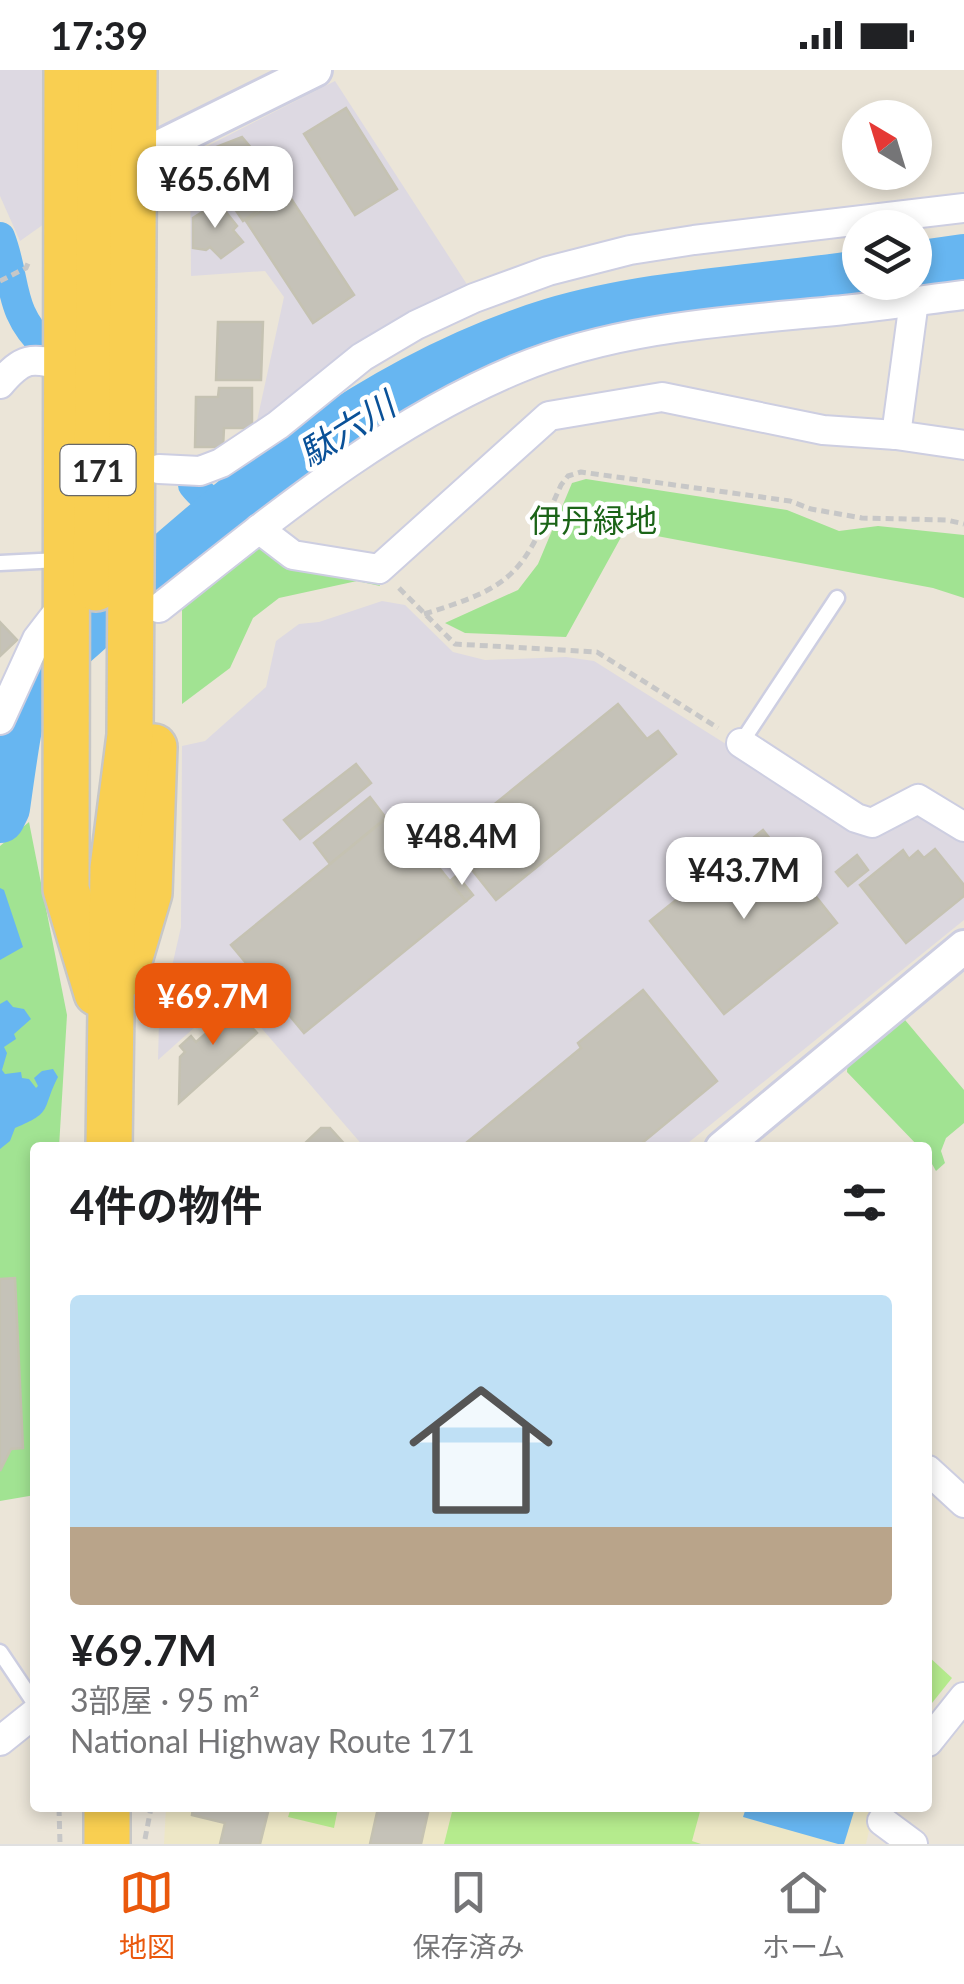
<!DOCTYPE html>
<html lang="ja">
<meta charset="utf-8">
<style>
:root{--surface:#fff;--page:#f2f2f2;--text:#202124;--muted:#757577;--line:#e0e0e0;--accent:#ea580c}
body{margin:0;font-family:Lato,"Noto Sans JP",sans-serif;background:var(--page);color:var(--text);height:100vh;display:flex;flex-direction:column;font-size:38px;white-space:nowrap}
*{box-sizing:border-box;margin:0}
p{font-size:32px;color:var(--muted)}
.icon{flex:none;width:55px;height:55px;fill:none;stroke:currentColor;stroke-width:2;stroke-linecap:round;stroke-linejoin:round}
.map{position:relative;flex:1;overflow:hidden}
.sheet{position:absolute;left:30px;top:1072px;width:902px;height:670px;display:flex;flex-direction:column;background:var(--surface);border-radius:10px;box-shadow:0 5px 15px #0003}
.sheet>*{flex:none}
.needle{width:65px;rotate:322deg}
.buttons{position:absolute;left:842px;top:30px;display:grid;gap:20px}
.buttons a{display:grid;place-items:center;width:90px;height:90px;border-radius:50%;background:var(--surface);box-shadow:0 5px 15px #0003;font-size:50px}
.price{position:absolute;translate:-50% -85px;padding:0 22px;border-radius:20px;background:#fff;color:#222;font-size:32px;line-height:65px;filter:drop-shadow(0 2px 5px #0008)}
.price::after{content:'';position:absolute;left:50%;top:60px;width:30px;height:22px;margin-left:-15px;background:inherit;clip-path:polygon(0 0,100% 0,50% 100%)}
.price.current{background:var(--accent);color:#fff}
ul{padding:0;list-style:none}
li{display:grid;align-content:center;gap:20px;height:530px;padding:0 40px}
li span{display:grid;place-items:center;height:310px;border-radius:10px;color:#555}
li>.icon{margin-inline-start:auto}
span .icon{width:180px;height:180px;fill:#fffc;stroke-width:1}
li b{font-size:42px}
h2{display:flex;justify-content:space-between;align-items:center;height:120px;padding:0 40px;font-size:42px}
.status{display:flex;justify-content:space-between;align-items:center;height:70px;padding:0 50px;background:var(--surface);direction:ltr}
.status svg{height:28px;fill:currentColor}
.dock{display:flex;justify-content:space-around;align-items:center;height:140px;border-top:2px solid var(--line);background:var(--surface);font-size:28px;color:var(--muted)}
.dock a{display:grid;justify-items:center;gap:5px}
.dock .current{color:var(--accent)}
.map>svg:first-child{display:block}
</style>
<div class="status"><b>17:39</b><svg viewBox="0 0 49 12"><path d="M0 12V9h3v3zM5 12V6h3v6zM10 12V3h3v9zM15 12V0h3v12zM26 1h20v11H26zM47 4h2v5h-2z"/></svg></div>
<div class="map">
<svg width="964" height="1774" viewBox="0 0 964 1774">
<rect width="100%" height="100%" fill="#ebe5d8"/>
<g fill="#ddd9e2">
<path d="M0 0H51V149L20 171 0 126Z"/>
<path d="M335 11 470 219 255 360 284 227 265 201 191 206 190 85Z"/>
<path d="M382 531 405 535 453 582 485 590 566 587 594 591 853 754 917 740 964 764V850L683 1077H364L232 924 158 990 159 953 181 857 182 676 205 671 266 617 276 571 299 554 319 552Z"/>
</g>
<path fill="#ede7c6" d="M166 1738H874L866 1774H164Z"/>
<g fill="#a1e392">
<path d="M586 409 787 440 839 461 878 456 964 465V528L933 518 625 460 566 567 465 563 445 553 518 520 538 494 572 413Z"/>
<path d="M271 475 374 501 380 516 357 511 279 528 253 548 230 598 182 634V534L254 478Z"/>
<path d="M29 752 67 945 59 1077 35 1078V1425L0 1431V776Z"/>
<path d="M900 944 964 1020V1053L946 1068 941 1081 945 1093 936 1101 928 1087V1078L919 1077 847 1002 848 986Z"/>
</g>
<g fill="#b5eb8d">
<path d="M928 1586 952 1608 928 1638Z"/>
<path d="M291 1738H338L334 1758 288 1747Z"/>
<path d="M453 1738H701L692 1771 701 1774H444Z"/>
</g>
<g fill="#67b6f1">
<path d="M0 818 4 820 23 877 0 890Z"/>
<path d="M7 930 13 937 24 939 31 949 14 964 16 969 4 977 7 983 2 1000 5 1004 21 1002 22 1008 29 1009 36 1018 38 1016 34 1008 42 1001 53 999 58 1007C41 1040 54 1042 15 1058L10 1071 0 1079V934Z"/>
<path d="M746 1738H855L844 1774H838L743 1747Z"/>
</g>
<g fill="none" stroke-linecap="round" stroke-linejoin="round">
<g stroke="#67b6f1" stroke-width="30">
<path d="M0 167C17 211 7 241 46 277"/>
<path d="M193 415C206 432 223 439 238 455"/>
</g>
<g stroke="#67b6f1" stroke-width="50">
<path d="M915 196 964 189"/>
<path d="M0 748 5 738C8 718 19 631 27 620 44 596 77 572 98 551 227 427 379 306 552 253 649 224 760 220 860 205"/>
</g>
</g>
<g fill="#c5c2b8" stroke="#c5c2b2" stroke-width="2.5">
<path d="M346 38 397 119 355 145 304 64Z"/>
<path d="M242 67 268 98 263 102 280 125 243 151 198 84Z"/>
<path d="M288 124 354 225 313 253 246 151Z"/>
<path d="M218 132 237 156 233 160 243 172 221 188 210 177 206 180 193 178V148Z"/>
<path d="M218 252H263L261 310H216Z"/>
<path d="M219 318H252V358H224L223 377H195L196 327H218Z"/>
<path d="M0 552 17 570 0 586Z"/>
<path d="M618 634 647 669 658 661 676 684 496 830 449 771Z"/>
<path d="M356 694 371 713 300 769 284 750Z"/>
<path d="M370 727 386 748 330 794 314 773Z"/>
<path d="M394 742 466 831 304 963 231 875Z"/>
<path d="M763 760 837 853 724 944 650 851Z"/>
<path d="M935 779 964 815V826L906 873 860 815 903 780 909 789 918 781 924 788Z"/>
<path d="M857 785 868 800 848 816 836 802Z"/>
<path d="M457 805 473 825 466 831 450 811Z"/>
<path d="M643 920 717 1011 636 1078H460L581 978 578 973Z"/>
<path d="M228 931 257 963 179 1033 180 987 185 982 180 976 191 966 196 972 211 959 205 952Z"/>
<path d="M321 1058H330L348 1078H300Z"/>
<path d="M15 1208 23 1378 11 1379 0 1401V1209Z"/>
<path d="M193 1738H269L260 1774H220L225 1753 192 1745Z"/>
<path d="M378 1738H429L421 1774H370Z"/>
</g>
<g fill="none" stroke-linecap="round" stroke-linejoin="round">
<g stroke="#cdcee1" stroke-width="19">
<g id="service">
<path d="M0 493 59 490"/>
<path d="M741 673 837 528"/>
<path d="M0 1582 35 1634"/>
</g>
</g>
<g stroke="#cdcee1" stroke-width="32">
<g id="minor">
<path d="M0 314C23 287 31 287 64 296"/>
<path d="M896 365 914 231"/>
<path d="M159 399 200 401 221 393 278 355 362 287 416 255 474 228 548 201 630 180 694 170 964 138"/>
<path d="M259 459 293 485 379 499 549 346 662 327 823 360 896 365 964 375"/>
<path d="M159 538C272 449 383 355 517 299 620 256 735 251 844 240 884 236 924 230 964 225"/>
<path d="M0 650 37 569 67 530"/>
<path d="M741 673 856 748 872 753 918 729 964 757"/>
<path d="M928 1400 964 1433"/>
<path d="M0 1671 35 1643"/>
<path d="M928 1672 964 1627"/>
<path d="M882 1751 913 1774"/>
</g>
</g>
<g stroke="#cdcee1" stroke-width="38">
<g id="tertiary">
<path d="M159 77 315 0"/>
<path d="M722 1078 964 877"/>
</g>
</g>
<g stroke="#c7c7c7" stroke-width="50">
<g id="trunk">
<path d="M67 0 66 819 97 923"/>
<path d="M96 518 101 0"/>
<path d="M125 904 149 823 154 677"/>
<path d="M109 1078 113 798 130 665 134 0"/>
<path d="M107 1774V1738"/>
</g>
</g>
<g stroke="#c7c7c7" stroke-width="5" stroke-dasharray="8 5" stroke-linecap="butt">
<path d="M0 211 26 198 29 191"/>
<path d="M399 518 455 574 597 582 718 658"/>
<path d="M424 544C519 515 522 502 561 415L568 406 581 402 790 431 811 439 862 448 947 450 964 454"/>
<path d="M59 1738 60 1774"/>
<path d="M145 1769 151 1738"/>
</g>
<use href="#service" stroke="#fff" stroke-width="14"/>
<use href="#minor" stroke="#fff" stroke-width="28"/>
<use href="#tertiary" stroke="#fff" stroke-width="32"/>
<use href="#trunk" stroke="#f9cf51" stroke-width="45"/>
</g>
<g text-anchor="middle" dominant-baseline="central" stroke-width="9" stroke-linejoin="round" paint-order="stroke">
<rect fill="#fff" stroke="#686868" stroke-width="2.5" x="60.5" y="375" width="75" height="50" rx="8"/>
<g font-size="30" font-weight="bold" fill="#272727">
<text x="98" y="400">171</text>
</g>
<g font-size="32" fill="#1b6417" stroke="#fff">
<text x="593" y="449">伊丹緑地</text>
</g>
<g font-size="35" font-style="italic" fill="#0a5198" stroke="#fff">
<text transform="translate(346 358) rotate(-32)">駄六川</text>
</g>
</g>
</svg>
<div class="buttons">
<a><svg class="needle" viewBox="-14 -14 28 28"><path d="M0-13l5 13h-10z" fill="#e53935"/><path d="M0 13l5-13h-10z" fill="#757577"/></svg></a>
<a><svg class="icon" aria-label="layers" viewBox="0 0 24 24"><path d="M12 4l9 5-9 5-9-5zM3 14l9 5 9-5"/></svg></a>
</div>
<b class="price" style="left:215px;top:161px">¥65.6M</b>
<b class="price" style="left:462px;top:818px">¥48.4M</b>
<b class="price" style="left:744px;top:852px">¥43.7M</b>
<b class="price current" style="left:213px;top:978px">¥69.7M</b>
<section class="sheet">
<h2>4件の物件<svg class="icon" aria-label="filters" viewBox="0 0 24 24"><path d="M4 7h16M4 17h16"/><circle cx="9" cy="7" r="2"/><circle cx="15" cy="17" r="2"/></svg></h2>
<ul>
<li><span style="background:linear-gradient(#bfe0f5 75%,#b9a48a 0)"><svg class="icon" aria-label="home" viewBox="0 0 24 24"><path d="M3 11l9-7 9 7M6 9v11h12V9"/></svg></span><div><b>¥69.7M</b><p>3部屋 · 95 m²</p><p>National Highway Route 171</p></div></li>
</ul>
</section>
</div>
<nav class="dock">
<a class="current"><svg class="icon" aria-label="map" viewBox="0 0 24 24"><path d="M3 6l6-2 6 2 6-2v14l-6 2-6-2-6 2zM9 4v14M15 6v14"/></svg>地図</a>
<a><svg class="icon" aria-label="saved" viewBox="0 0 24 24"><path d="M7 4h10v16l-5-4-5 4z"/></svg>保存済み</a>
<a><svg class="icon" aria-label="home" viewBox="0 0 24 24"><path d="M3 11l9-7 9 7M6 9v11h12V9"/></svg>ホーム</a>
</nav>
